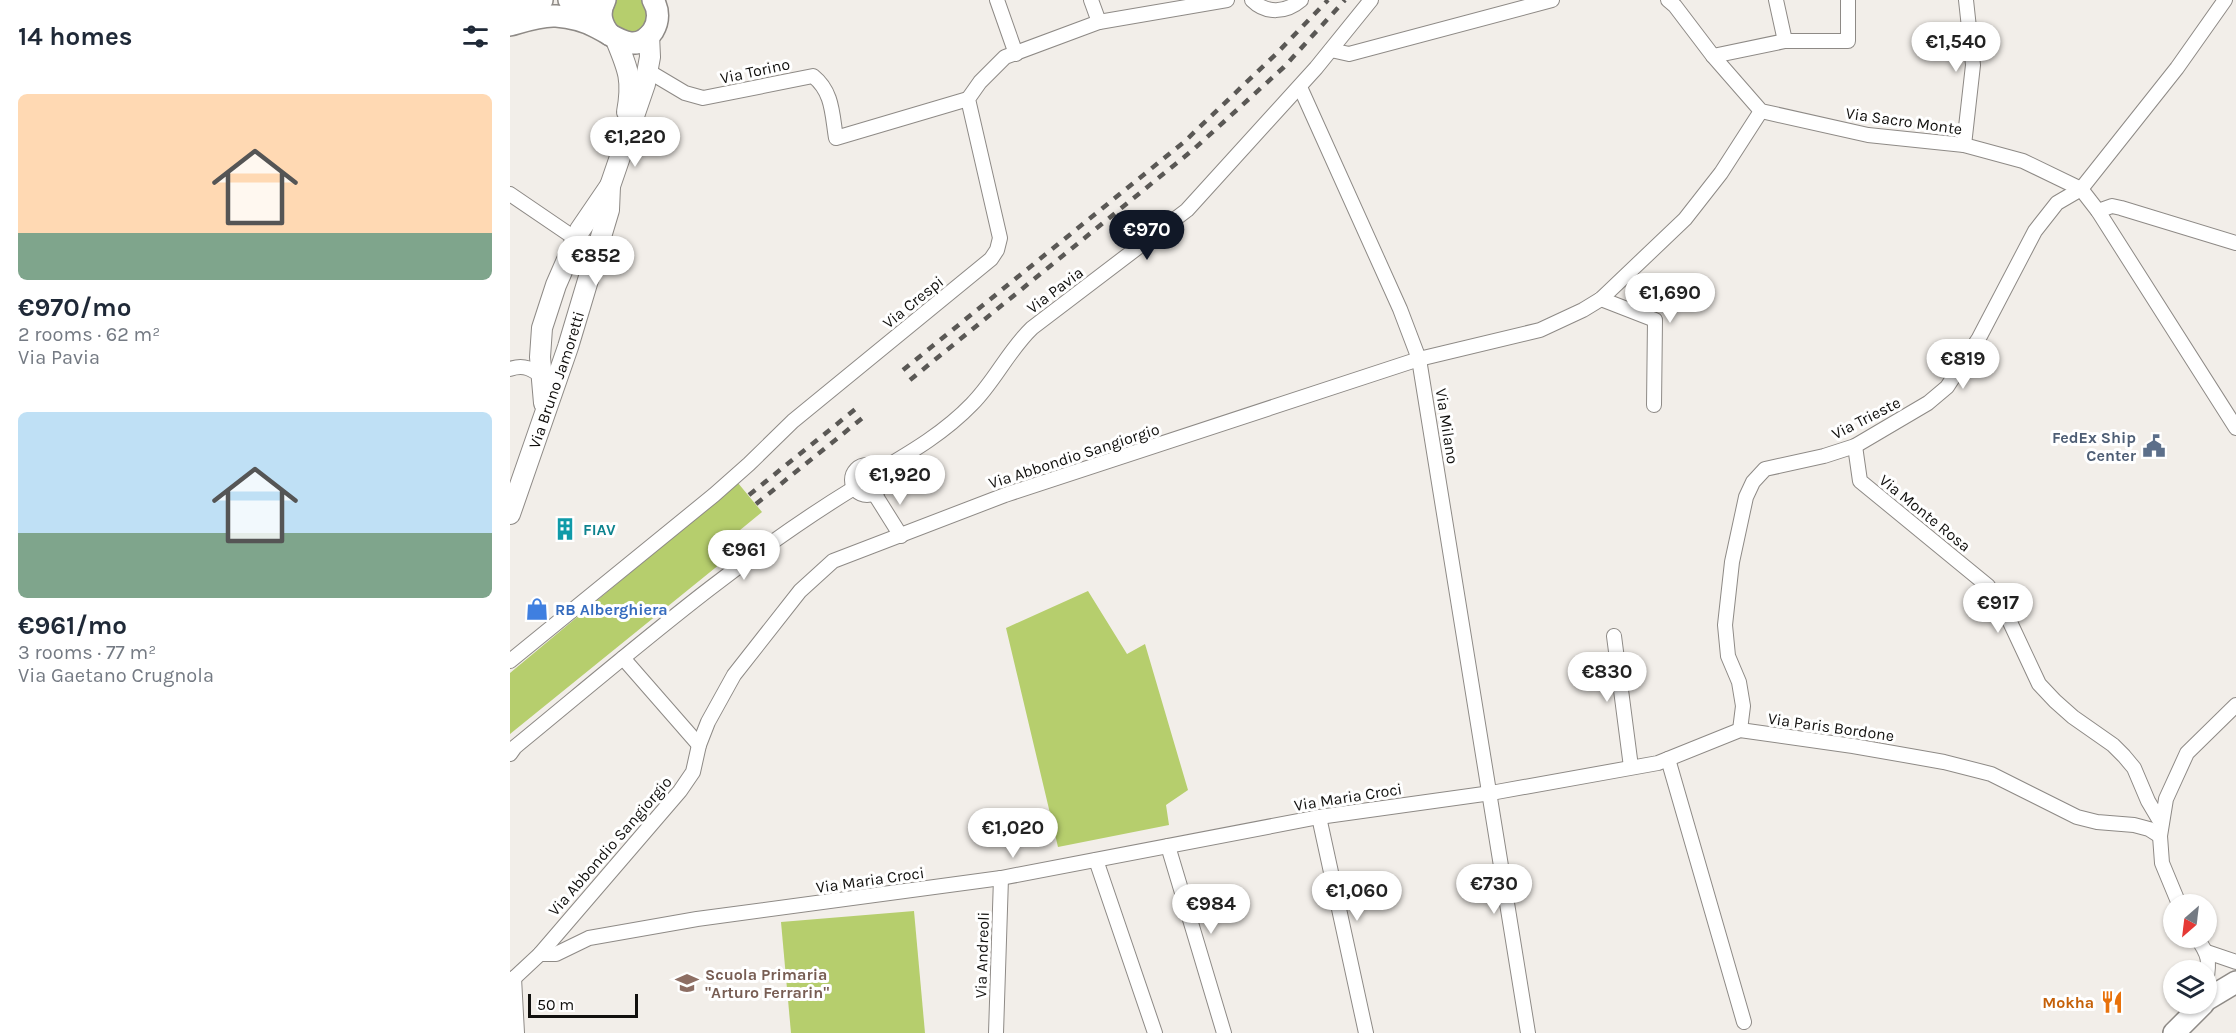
<!DOCTYPE html>
<meta charset="utf-8">
<style>
:root{--surface:#fff;--page:#f6f6f7;--text:#1f2937;--muted:#747a83;--accent:#111827}
body{margin:0;font-family:Karla,sans-serif;background:var(--page);color:var(--text);height:100vh;display:flex;flex-direction:column;font-size:22px;white-space:nowrap}
*{box-sizing:border-box;margin:0}
p{font-size:20px;color:var(--muted)}
.icon{flex:none;width:33px;height:33px;fill:none;stroke:currentColor;stroke-width:2;stroke-linecap:round;stroke-linejoin:round}
.map{position:relative;flex:1;overflow:hidden}
.details{display:flex;flex-direction:column;background:var(--surface);width:510px}
.details>*{flex:none}
.needle{width:39px;rotate:208deg}
.tools{position:absolute;left:1653px;top:894px;display:grid;gap:12px}
.tools a{display:grid;place-items:center;width:54px;height:54px;border-radius:50%;background:var(--surface);box-shadow:0 2px 4px #0004;font-size:30px}
.scale{position:absolute;left:18px;bottom:15px;width:110px;box-sizing:border-box;padding-left:6px;border:3px solid #11100e;border-top:0;font-size:16px;line-height:21px;white-space:nowrap;color:#11100e;-webkit-text-stroke:4px #fff;paint-order:stroke}
.price{position:absolute;translate:-50% -51px;padding:0 14px;border-radius:21px;background:#fff;color:#222;font-size:20px;line-height:39px;filter:drop-shadow(0 2px 3px #0008)}
.price::after{content:'';position:absolute;left:50%;top:36px;width:18px;height:14px;margin-left:-9px;background:inherit;clip-path:polygon(0 0,100% 0,50% 100%)}
.price.on{background:var(--accent);color:#fff}
ul{padding:0;list-style:none}
li{display:grid;align-content:center;gap:12px;height:318px;padding:0 18px}
li span{display:grid;place-items:center;height:186px;border-radius:9px;color:#555}
li>.icon{margin-inline-start:auto}
span .icon{width:108px;height:108px;fill:#fffc;stroke-width:1}
li b{font-size:26px}
h2{display:flex;justify-content:space-between;align-items:center;height:72px;padding:0 18px;font-size:26px}
main{display:flex;flex:1;min-height:0}
.map>svg:first-child{display:block}
</style>
<main>
<section class="details">
<h2>14 homes<svg class="icon" aria-label="filters" viewBox="0 0 24 24"><path d="M4 7h16M4 17h16"/><circle cx="9" cy="7" r="2"/><circle cx="15" cy="17" r="2"/></svg></h2>
<ul>
<li><span style="background:linear-gradient(#ffd9b3 75%,#7fa58c 0)"><svg class="icon" aria-label="home" viewBox="0 0 24 24"><path d="M3 11l9-7 9 7M6 9v11h12V9"/></svg></span><div><b>€970/mo</b><p>2 rooms · 62 m²</p><p>Via Pavia</p></div></li>
<li><span style="background:linear-gradient(#bfe0f5 65%,#7fa58c 0)"><svg class="icon" aria-label="home" viewBox="0 0 24 24"><path d="M3 11l9-7 9 7M6 9v11h12V9"/></svg></span><div><b>€961/mo</b><p>3 rooms · 77 m²</p><p>Via Gaetano Crugnola</p></div></li>
</ul>
</section>
<div class="map">
<svg width="1726" height="1033" viewBox="0 0 1726 1033">
<rect width="100%" height="100%" fill="#f2eee9"/>
<g fill="#b6ce6d">
<path d="M103 0H137L142 8 132 34 110 36 97 10Z"/>
<path d="M228 483 252 512 224 535 231 547 0 734V673Z"/>
<path d="M578 591 617 654 635 644 678 790 656 805 659 825 548 847 496 628Z"/>
<path d="M404 911 415 1033H281L271 922Z"/>
</g>
<g fill="none" stroke-linecap="round" stroke-linejoin="round">
<g stroke="#8e8a86" stroke-width="16">
<g id="street">
<path d="M487 0 506 54"/>
<path d="M581 0 589 22"/>
<path d="M742 0C756 14 776 13 791 0"/>
<path d="M1158 0 1165 6 1203 56 1251 111 1358 135 1454 145 1513 161 1571 189 1588 211 1726 428"/>
<path d="M1266 0 1275 41"/>
<path d="M821 50 839 54 1042 0"/>
<path d="M1203 56 1275 41H1338V0"/>
<path d="M138 71 175 93 193 98 303 76C323 92 322 114 326 138L458 99"/>
<path d="M790 87 890 309 909 359 1018 1033"/>
<path d="M1454 145 1463 65 1456 0"/>
<path d="M0 194 66 239"/>
<path d="M1588 211 1602 206 1611 208 1726 243"/>
<path d="M1091 299 1145 320 1144 405"/>
<path d="M0 369C14 364 23 369 33 378"/>
<path d="M1345 446 1350 481 1478 586 1499 620 1529 684 1545 701 1563 717 1603 745 1614 756 1624 768 1638 801 1651 823"/>
<circle cx="357" cy="480" r="15"/>
<path d="M369 471C403 451 435 432 462 404 485 381 498 351 522 328L677 210 806 68 861 0"/>
<path d="M364 493 391 536"/>
<path d="M1104 636 1121 767"/>
<path d="M113 658 189 745"/>
<path d="M0 661 204 495 239 464 283 421 481 259 487 250 490 238 458 99 470 82 495 57 589 22 717 0"/>
<path d="M1230 730 1233 706 1229 682 1218 656 1215 625 1222 562 1236 497 1243 482 1255 469 1314 456 1345 446 1418 403 1437 387 1469 338 1525 231 1547 203 1571 189 1667 68 1715 0"/>
<path d="M0 754 5 747C115 657 223 562 344 488"/>
<path d="M1158 759 1234 1022"/>
<path d="M809 817 856 1033"/>
<path d="M658 846 714 1033"/>
<path d="M586 860 645 1033"/>
<path d="M1669 904 1652 863 1650 836 1656 799 1677 753 1726 705"/>
<path d="M1687 938C1699 955 1700 961 1696 982"/>
<path d="M1697 952 1726 962"/>
<path d="M30 954H46L79 938 187 919 491 878 809 817 981 793 1148 763 1230 730 1343 746 1434 762 1481 774 1567 817 1587 822 1624 825 1639 829 1650 836"/>
<path d="M4 978 7 1033"/>
<path d="M0 982 30 954 170 791 183 772 189 745 198 722 224 675 290 591 323 561 495 495 909 359 1030 330 1073 310 1091 299 1175 219 1211 173 1251 111"/>
<path d="M486 1033 491 878"/>
</g>
</g>
<g stroke="#8e8a86" stroke-width="22">
<g id="secondary">
<path d="M106 40C118 69 123 80 117 112"/>
<path d="M34 403 30 357 32 328 46 285 70 230 100 186"/>
<path id="s1" d="M0 514 58 347 99 210 100 186 135 84 140 57 139 35"/>
</g>
</g>
<g stroke="#8e8a86" stroke-width="24">
<g id="primary">
<path d="M59 0 93 4"/>
<path d="M95 0C88 13 91 24 100 35"/>
<path d="M0 8 32 0"/>
<path d="M0 25C14 21 31 15 46 16 59 17 75 21 86 27 105 36 125 56 143 31 149 21 149 10 143 0"/>
<path d="M1696 1000 1726 982"/>
<path d="M1664 1033 1693 1004"/>
</g>
</g>
<use href="#street" stroke="#fff" stroke-width="14"/>
<use href="#secondary" stroke="#fff" stroke-width="20"/>
<use href="#primary" stroke="#fff" stroke-width="21"/>
<g stroke="#5a5855" stroke-width="4.5" stroke-dasharray="8 8" stroke-linecap="butt">
<path d="M393 370 674 142 766 54 818 0"/>
<path d="M400 380 684 149 774 67 835 0"/>
<path d="M239 495 348 407"/>
<path d="M246 504 355 416"/>
</g>
</g>
<defs>
<g id="civic-bare" transform="scale(1.8)"><path d="M-.6-6.5H3V-4.5H.6V-3L4-1V1h2V6H-6V1h2V-1L-.6-3ZM-1.2 2.5V6h2.4V2.5Z" fill="#5c6f8a" stroke="#fff" stroke-width="2.5" paint-order="stroke"/></g>
<g id="building-bare" transform="scale(1.8)"><path d="M-4-6H4V6H1V3H-1V6H-4ZM-2.5-4.3h1.7v1.8h-1.7ZM.8-4.3h1.7v1.8H.8ZM-2.5-1h1.7V.8h-1.7ZM.8-1h1.7V.8H.8Z" fill="#0f9aa8" stroke="#fff" stroke-width="2.5" paint-order="stroke"/></g>
<g id="shop-bare" transform="scale(1.8)"><path d="M-5-2.5h2.3a2.7 3.5 0 0 1 5.4 0H5L5.5 6h-11ZM-1.5-2.5h3a1.5 2.3 0 0 0-3 0Z" fill="#3f7fe0" stroke="#fff" stroke-width="2.5" paint-order="stroke"/></g>
<g id="school-bare" transform="scale(1.8)"><path d="M0-5L7-2L0 1L-7-2ZM-4 1L0 2.5L4 1V4Q0 6-4 4Z" fill="#8d6e63" stroke="#fff" stroke-width="2.5" paint-order="stroke"/></g>
<g id="restaurant-bare" transform="scale(1.8)"><path d="M-5-6h1v4h1v-4h1v4h1v-4h1v5L-1.5 .5V6h-2V.5L-5-1ZM5-6V6H3V1.5H1.5Q1.5-4 5-6Z" fill="#e8710a" stroke="#fff" stroke-width="2.5" paint-order="stroke"/></g>
</defs>
<g fill-rule="evenodd">
<use href="#civic-bare" x="1644" y="446"/>
<use href="#building-bare" x="55" y="529"/>
<use href="#shop-bare" x="27" y="609"/>
<use href="#school-bare" x="177" y="983"/>
<use href="#restaurant-bare" x="1602" y="1002"/>
</g>
<g text-anchor="middle" dominant-baseline="central" stroke-width="6" stroke-linejoin="round" paint-order="stroke">
<g font-size="16" fill="#11100e" stroke="#fff">
<text transform="translate(245 71) rotate(-12)">Via Torino</text>
<text transform="translate(1394 121) rotate(8)">Via Sacro Monte</text>
<text transform="translate(545 290) rotate(-37)">Via Pavia</text>
<text transform="translate(403 302) rotate(-39)">Via Crespi</text>
<text stroke="none"><textPath href="#s1" startOffset="142">Via Bruno Jamoretti</textPath></text>
<text transform="translate(1356 418) rotate(-27)">Via Trieste</text>
<text transform="translate(937 426) rotate(81)">Via Milano</text>
<text transform="translate(564 456) rotate(-18)">Via Abbondio Sangiorgio</text>
<text transform="translate(1415 513) rotate(39)">Via Monte Rosa</text>
<text transform="translate(1321 727) rotate(8)">Via Paris Bordone</text>
<text transform="translate(838 797) rotate(-9)">Via Maria Croci</text>
<text transform="translate(100 846) rotate(-49)">Via Abbondio Sangiorgio</text>
<text transform="translate(360 880) rotate(-8)">Via Maria Croci</text>
<text transform="translate(472 955) rotate(-88)">Via Andreoli</text>
</g>
<g font-size="16" font-weight="bold" fill="#4e5e75" stroke="#fff" text-anchor="end">
<text x="1626" y="437">FedEx Ship<tspan x="1626" dy="18">Center</tspan></text>
</g>
<g font-size="16" font-weight="bold" fill="#0d838f" stroke="#fff" text-anchor="start">
<text x="73" y="529">FIAV</text>
</g>
<g font-size="16" font-weight="bold" fill="#366cbe" stroke="#fff" text-anchor="start">
<text x="45" y="609">RB Alberghiera</text>
</g>
<g font-size="16" font-weight="bold" fill="#785e54" stroke="#fff" text-anchor="start">
<text x="195" y="974">Scuola Primaria<tspan x="195" dy="18">"Arturo Ferrarin"</tspan></text>
</g>
<g font-size="16" font-weight="bold" fill="#c56008" stroke="#fff" text-anchor="end">
<text x="1584" y="1002">Mokha</text>
</g>
</g>
</svg>
<div class="tools">
<a><svg class="needle" viewBox="-14 -14 28 28"><path d="M0-13l5 13h-10z" fill="#e53935"/><path d="M0 13l5-13h-10z" fill="#747a83"/></svg></a>
<a><svg class="icon" aria-label="layers" viewBox="0 0 24 24"><path d="M12 4l9 5-9 5-9-5zM3 14l9 5 9-5"/></svg></a>
</div>
<div class="scale">50 m</div>
<b class="price" style="left:1446px;top:73px">€1,540</b>
<b class="price" style="left:125px;top:168px">€1,220</b>
<b class="price on" style="left:637px;top:261px">€970</b>
<b class="price" style="left:86px;top:287px">€852</b>
<b class="price" style="left:1160px;top:324px">€1,690</b>
<b class="price" style="left:1453px;top:390px">€819</b>
<b class="price" style="left:390px;top:506px">€1,920</b>
<b class="price" style="left:234px;top:581px">€961</b>
<b class="price" style="left:1488px;top:634px">€917</b>
<b class="price" style="left:1097px;top:703px">€830</b>
<b class="price" style="left:503px;top:859px">€1,020</b>
<b class="price" style="left:984px;top:915px">€730</b>
<b class="price" style="left:847px;top:922px">€1,060</b>
<b class="price" style="left:701px;top:935px">€984</b>
</div>
</main>
